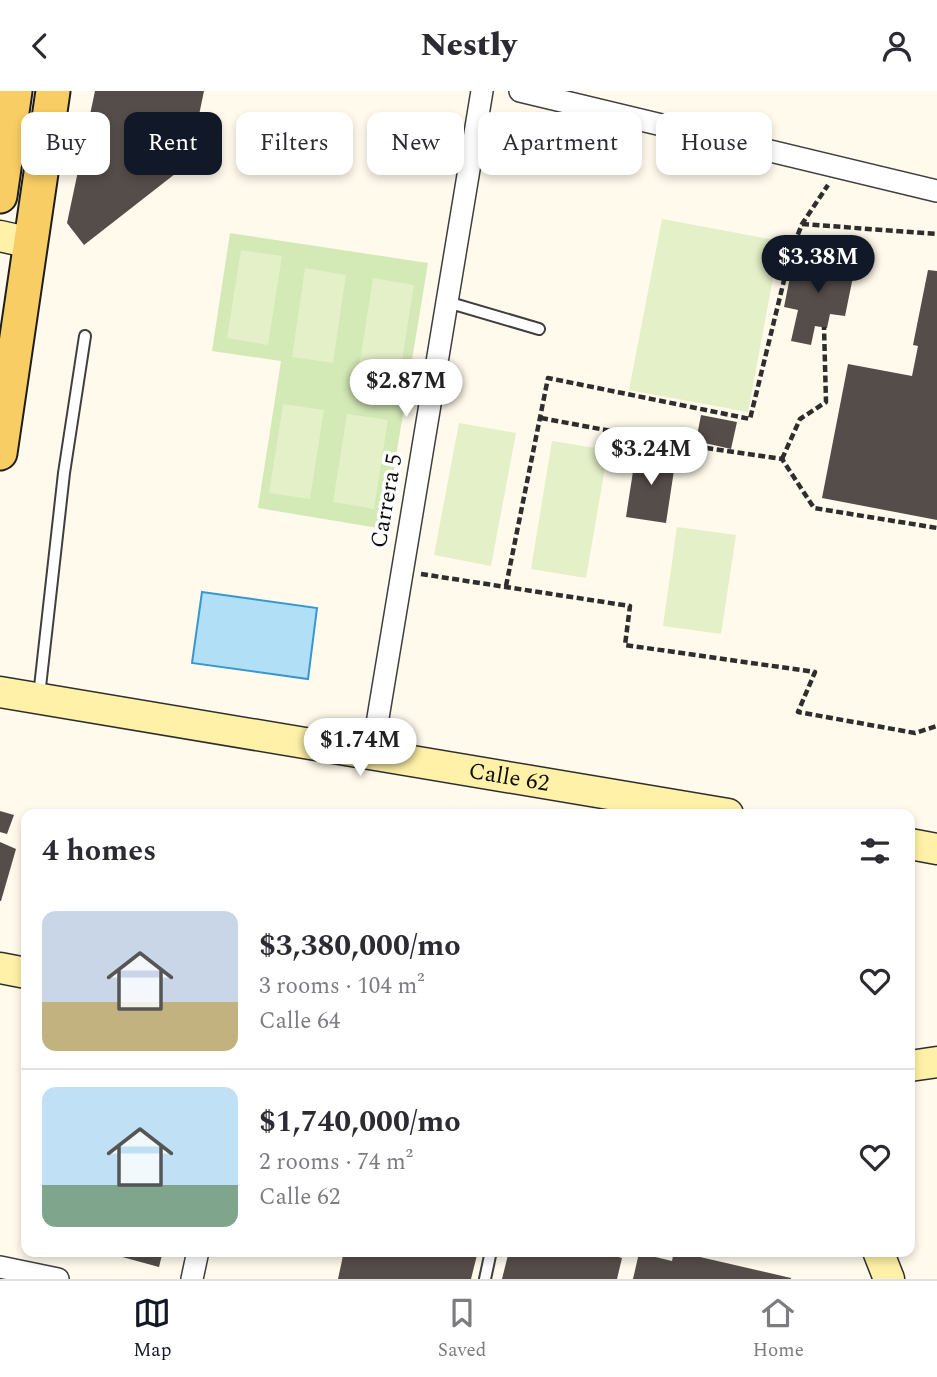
<!DOCTYPE html>
<meta charset="utf-8">
<style>
:root{--surface:#fff;--page:#f2f2f3;--text:#2b2b33;--muted:#7c7c81;--line:#e1e1e2;--accent:#111827}
body{margin:0;font-family:Spectral,serif;background:var(--page);color:var(--text);height:100vh;display:flex;flex-direction:column;font-size:26px;white-space:nowrap}
*{box-sizing:border-box;margin:0}
p{font-size:23px;color:var(--muted)}
.icon{flex:none;width:38px;height:38px;fill:none;stroke:currentColor;stroke-width:2;stroke-linecap:round;stroke-linejoin:round}
.map{position:relative;flex:1;overflow:hidden}
.panel{position:absolute;left:21px;top:718px;width:894px;height:448px;display:flex;flex-direction:column;background:var(--surface);border-radius:14px;box-shadow:0 4px 10px #0003}
.panel>*{flex:none}
.hud{position:absolute;left:21px;top:21px;width:896px;height:63px;display:flex;gap:14px}
.price{position:absolute;translate:-50% -60px;padding:0 16px;border-radius:24px;background:#fff;color:#222;font-size:23px;line-height:46px;filter:drop-shadow(0 2px 4px #0008)}
.price::after{content:'';position:absolute;left:50%;top:42px;width:21px;height:16px;margin-left:-10px;background:inherit;clip-path:polygon(0 0,100% 0,50% 100%)}
.price.active{background:var(--accent);color:#fff}
ul{padding:0;list-style:none}
li{display:flex;align-items:center;gap:21px;height:175px;padding:0 21px}
li+li{border-top:2px solid var(--line)}
li span{display:grid;place-items:center;flex:none;width:196px;height:140px;border-radius:14px;color:#555}
li>.icon{margin-inline-start:auto}
span .icon{width:84px;height:84px;fill:#fffc;stroke-width:1}
li b{font-size:30px}
h2{display:flex;justify-content:space-between;align-items:center;height:84px;padding:0 21px;font-size:30px}
.chip{padding:0 24px;border-radius:14px;background:var(--surface);box-shadow:0 4px 10px #0003;font-size:24px;line-height:63px}
.chip.active{background:var(--accent);color:#fff}
header{display:flex;justify-content:space-between;align-items:center;height:91px;padding:0 21px;background:var(--surface);font-size:32px;font-weight:800}
.tab-bar{display:flex;justify-content:space-around;align-items:center;height:98px;border-top:2px solid var(--line);background:var(--surface);font-size:19px;color:var(--muted)}
.tab-bar a{display:grid;justify-items:center;gap:4px}
.tab-bar .active{color:var(--accent)}
.map>svg:first-child{display:block}
</style>
<header><svg class="icon" aria-label="back" viewBox="0 0 24 24"><path d="M15 5l-7 7 7 7"/></svg>Nestly<svg class="icon" aria-label="person" viewBox="0 0 24 24"><circle cx="12" cy="8" r="4"/><path d="M4 21q1-7 8-7t8 7"/></svg></header>
<div class="map">
<svg width="937" height="1188" viewBox="0 0 937 1188">
<rect width="100%" height="100%" fill="#fffaec"/>
<path fill="#d3e9b6" d="M230 142 428 172 384 438 258 417 281 270 212 260Z"/>
<g fill="#e4f0c8">
<path d="M662 128 780 150 748 321 629 299Z"/>
<path d="M241 159 282 165 268 254 227 247Z"/>
<path d="M305 177 346 184 333 272 292 266Z"/>
<path d="M373 187 414 194 400 282 359 276Z"/>
<path d="M283 313 324 319 310 408 269 402Z"/>
<path d="M347 323 388 329 374 418 333 411Z"/>
<path d="M459 332 516 342 491 475 434 464Z"/>
<path d="M552 350 608 359 586 487 531 478Z"/>
<path d="M677 436 736 444 721 543 663 535Z"/>
</g>
<path fill="#b1dff6" stroke="#3898cd" stroke-width="2" d="M202 501 317 517 308 588 192 572Z"/>
<g fill="#554d49">
<path d="M95 0H204L189 72 84 154 67 132Z"/>
<path d="M826 158 843 162 840 178 854 181 845 225 830 223 827 237 815 235 811 254 791 250 798 219 784 216 793 171 822 177Z"/>
<path d="M928 179 937 180V429L822 407 848 273 912 285 918 255 913 254Z"/>
<path d="M701 324 737 331 731 358 696 350Z"/>
<path d="M636 361 676 366 666 432 626 426Z"/>
<path d="M0 720 14 724 7 743 0 741Z"/>
<path d="M0 751 16 758 1 810H0Z"/>
<path d="M100 1160H163L159 1176Z"/>
<path d="M344 1160H478L471 1188H338Z"/>
<path d="M509 1160H596L622 1167 617 1188H502Z"/>
<path d="M674 1160 791 1187V1188H633L639 1162 672 1170Z"/>
</g>
<g fill="none" stroke-linecap="round" stroke-linejoin="round">
<g stroke="#3f3f3f" stroke-width="14">
<g id="lane">
<path d="M447 211 539 238"/>
<path d="M39 605 64 382 85 245"/>
<path d="M485 1188 491 1160"/>
</g>
</g>
<g stroke="#3f3f3f" stroke-width="24">
<g id="street">
<path d="M520 0 937 100"/>
<path d="M372 663 482 0"/>
<path d="M0 1176 58 1188"/>
<path d="M192 1188 198 1160"/>
</g>
</g>
<g stroke="#2e2e2e" stroke-width="33">
<g id="secondary">
<path d="M0 145 31 152"/>
<path id="s1" d="M0 601 728 723"/>
<path d="M910 753 937 758"/>
<path d="M0 877 26 882"/>
<path d="M910 975 937 971"/>
<path d="M878 1160 889 1188"/>
</g>
</g>
<g stroke="#1d1d1d" stroke-width="37">
<g id="primary">
<path d="M0 105 15 0"/>
<path d="M0 362 53 0"/>
</g>
</g>
<g stroke="#2e2e2e" stroke-width="4.5" stroke-dasharray="7 3.5" stroke-linecap="butt">
<path d="M802 133 937 143"/>
<path d="M541 327 686 354 782 368 814 417 937 437"/>
<path d="M782 368 800 328 826 311 824 236"/>
<path d="M421 483 630 515 625 554 815 581 798 621 915 642 937 635"/>
<path d="M506 495 548 287 750 328 791 161 802 133 828 94"/>
</g>
<use href="#lane" stroke="#fff" stroke-width="10"/>
<use href="#street" stroke="#fff" stroke-width="21"/>
<use href="#secondary" stroke="#fff1a7" stroke-width="30"/>
<use href="#primary" stroke="#f8cd63" stroke-width="33"/>
</g>
<g text-anchor="middle" dominant-baseline="central" stroke-width="7" stroke-linejoin="round" paint-order="stroke">
<g font-size="23" fill="#0c0c0c" stroke="#fff">
<text transform="translate(387 410) rotate(-80)">Carrera 5</text>
<text stroke="none"><textPath href="#s1" startOffset="516">Calle 62</textPath></text>
</g>
</g>
</svg>
<b class="price active" style="left:818px;top:204px">$3.38M</b>
<b class="price" style="left:406px;top:328px">$2.87M</b>
<b class="price" style="left:651px;top:396px">$3.24M</b>
<b class="price" style="left:360px;top:687px">$1.74M</b>
<div class="hud">
<a class="chip">Buy</a>
<a class="chip active">Rent</a>
<a class="chip">Filters</a>
<a class="chip">New</a>
<a class="chip">Apartment</a>
<a class="chip">House</a>
</div>
<section class="panel">
<h2>4 homes<svg class="icon" aria-label="filters" viewBox="0 0 24 24"><path d="M4 7h16M4 17h16"/><circle cx="9" cy="7" r="2"/><circle cx="15" cy="17" r="2"/></svg></h2>
<ul>
<li><span style="background:linear-gradient(#c9d6e8 65%,#c2b280 0)"><svg class="icon" aria-label="home" viewBox="0 0 24 24"><path d="M3 11l9-7 9 7M6 9v11h12V9"/></svg></span><div><b>$3,380,000/mo</b><p>3 rooms · 104 m²</p><p>Calle 64</p></div><svg class="icon" aria-label="heart" viewBox="0 0 24 24"><path d="M12 20l-8-8c-3-5 5-10 8-4 3-6 11-1 8 4z"/></svg></li>
<li><span style="background:linear-gradient(#bfe0f5 70%,#7fa58c 0)"><svg class="icon" aria-label="home" viewBox="0 0 24 24"><path d="M3 11l9-7 9 7M6 9v11h12V9"/></svg></span><div><b>$1,740,000/mo</b><p>2 rooms · 74 m²</p><p>Calle 62</p></div><svg class="icon" aria-label="heart" viewBox="0 0 24 24"><path d="M12 20l-8-8c-3-5 5-10 8-4 3-6 11-1 8 4z"/></svg></li>
</ul>
</section>
</div>
<nav class="tab-bar">
<a class="active"><svg class="icon" aria-label="map" viewBox="0 0 24 24"><path d="M3 6l6-2 6 2 6-2v14l-6 2-6-2-6 2zM9 4v14M15 6v14"/></svg>Map</a>
<a><svg class="icon" aria-label="saved" viewBox="0 0 24 24"><path d="M7 4h10v16l-5-4-5 4z"/></svg>Saved</a>
<a><svg class="icon" aria-label="home" viewBox="0 0 24 24"><path d="M3 11l9-7 9 7M6 9v11h12V9"/></svg>Home</a>
</nav>
